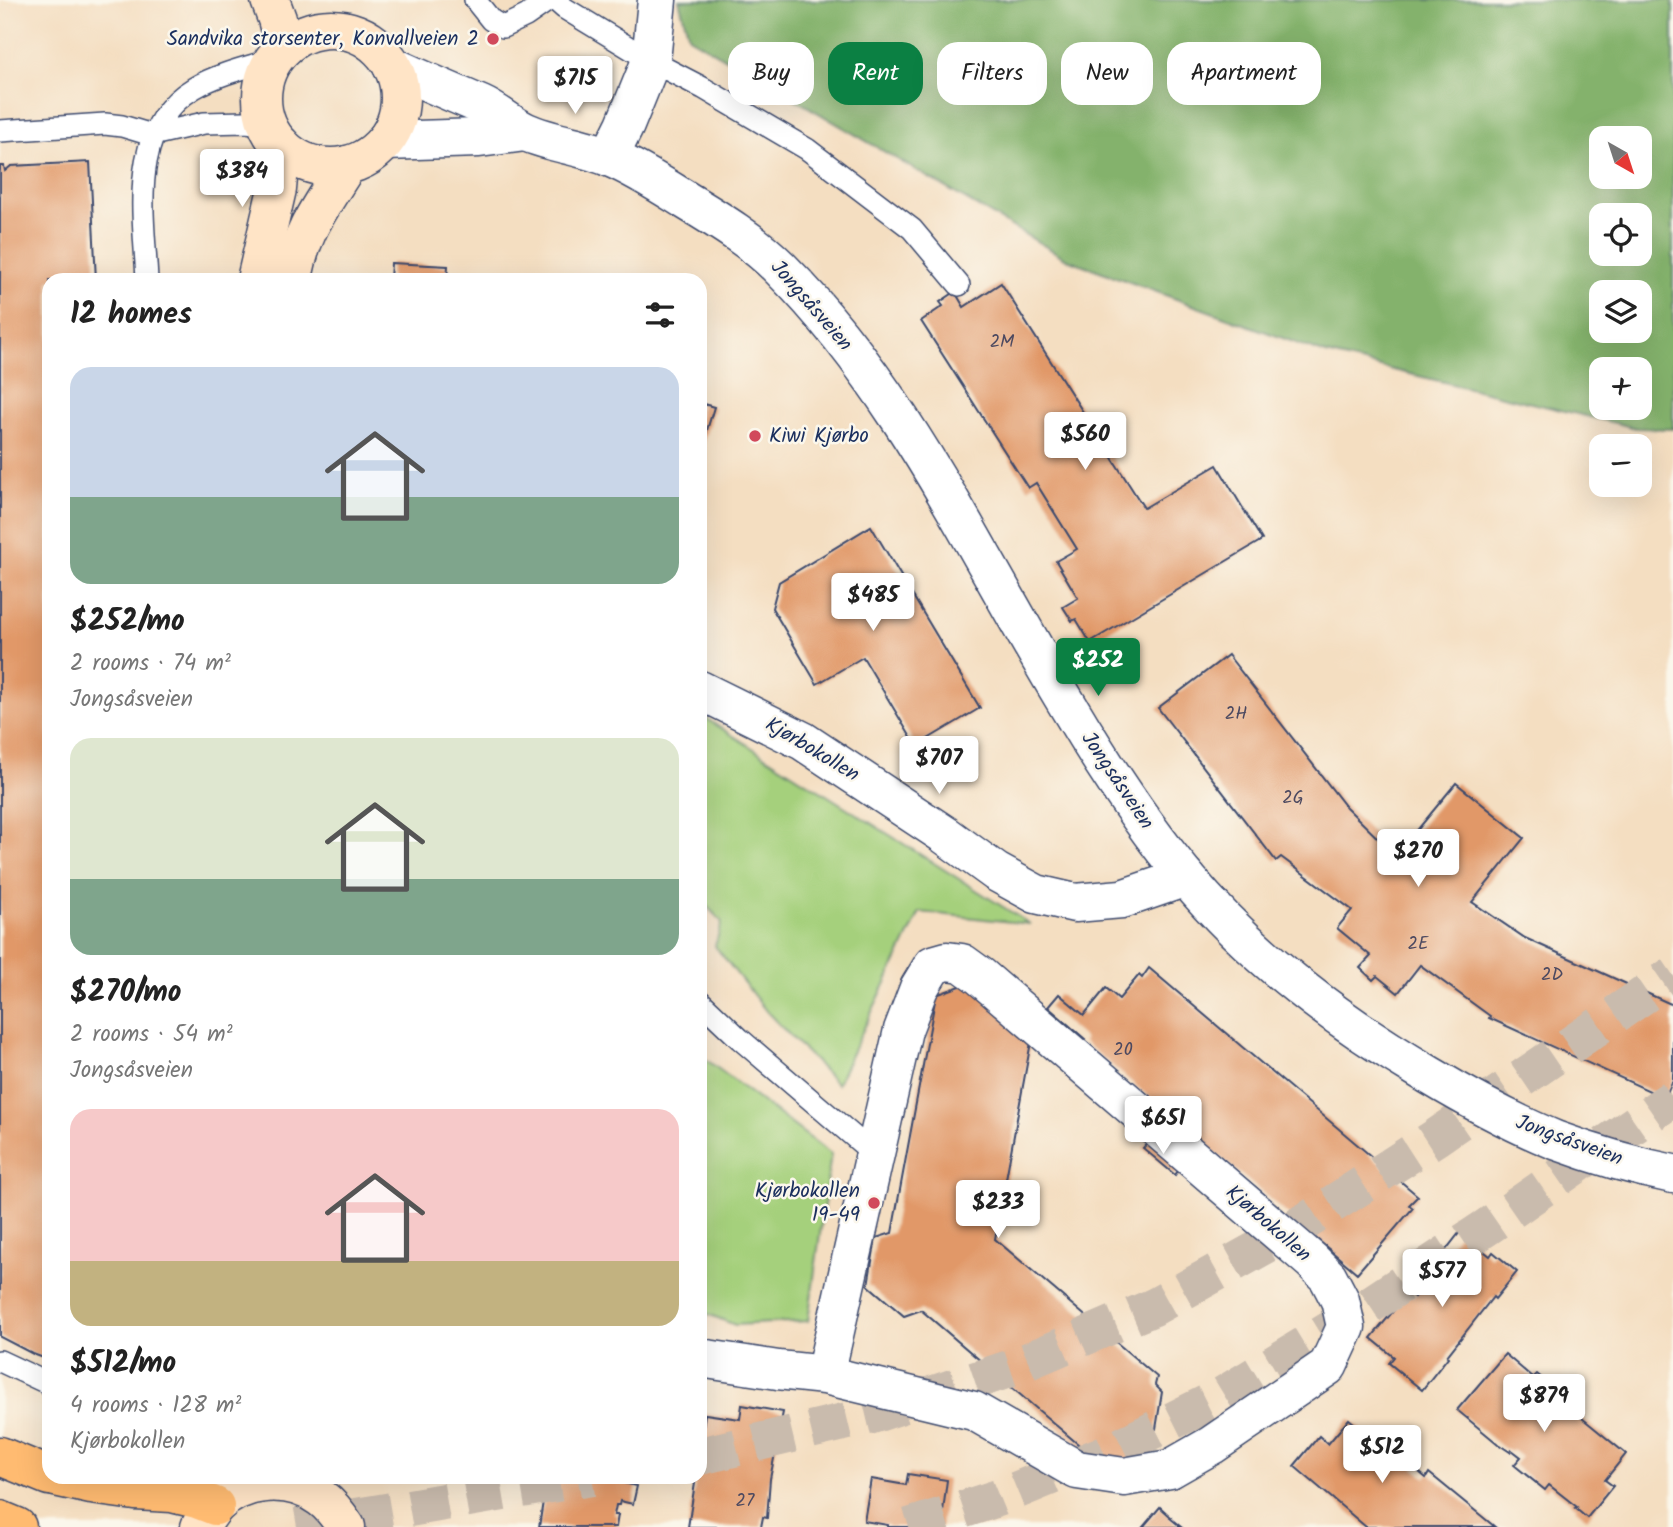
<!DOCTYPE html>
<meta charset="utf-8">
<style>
:root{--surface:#fff;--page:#f2f2f2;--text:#222;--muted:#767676;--accent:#0b8043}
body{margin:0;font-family:Kalam,sans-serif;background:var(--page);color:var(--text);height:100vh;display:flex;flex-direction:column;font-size:26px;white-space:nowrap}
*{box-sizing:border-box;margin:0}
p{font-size:23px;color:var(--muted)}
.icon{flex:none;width:38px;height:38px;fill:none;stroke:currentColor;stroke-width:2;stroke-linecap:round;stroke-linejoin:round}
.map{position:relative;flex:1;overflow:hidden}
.sheet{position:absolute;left:42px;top:273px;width:665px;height:1211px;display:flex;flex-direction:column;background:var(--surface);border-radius:21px;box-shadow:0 7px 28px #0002}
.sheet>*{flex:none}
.guide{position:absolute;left:728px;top:42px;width:665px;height:63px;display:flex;gap:14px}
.needle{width:46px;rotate:141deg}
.buttons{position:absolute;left:1589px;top:126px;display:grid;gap:14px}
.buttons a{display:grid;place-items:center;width:63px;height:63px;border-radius:14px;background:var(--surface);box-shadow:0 7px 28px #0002;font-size:35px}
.price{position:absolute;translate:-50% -60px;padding:0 16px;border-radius:7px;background:#fff;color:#222;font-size:23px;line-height:46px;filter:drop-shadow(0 2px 4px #0008)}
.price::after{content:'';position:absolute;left:50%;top:42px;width:21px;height:16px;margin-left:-10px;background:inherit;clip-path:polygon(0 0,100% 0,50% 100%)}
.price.active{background:var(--accent);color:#fff}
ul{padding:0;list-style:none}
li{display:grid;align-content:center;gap:14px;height:371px;padding:0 28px}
li span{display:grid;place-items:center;height:217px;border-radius:21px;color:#555}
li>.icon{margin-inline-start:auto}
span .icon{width:126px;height:126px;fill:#fffc;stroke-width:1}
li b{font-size:30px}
h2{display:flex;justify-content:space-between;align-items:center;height:84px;padding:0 28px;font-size:30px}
.tag{padding:0 24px;border-radius:21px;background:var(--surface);box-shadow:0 7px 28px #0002;font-size:24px;line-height:63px}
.tag.active{background:var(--accent);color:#fff}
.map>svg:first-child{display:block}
</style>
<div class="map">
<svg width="1673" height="1527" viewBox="0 0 1673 1527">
<rect width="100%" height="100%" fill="#fbf7ec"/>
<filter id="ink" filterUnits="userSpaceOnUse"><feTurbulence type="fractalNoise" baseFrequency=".0143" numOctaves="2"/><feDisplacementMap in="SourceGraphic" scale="14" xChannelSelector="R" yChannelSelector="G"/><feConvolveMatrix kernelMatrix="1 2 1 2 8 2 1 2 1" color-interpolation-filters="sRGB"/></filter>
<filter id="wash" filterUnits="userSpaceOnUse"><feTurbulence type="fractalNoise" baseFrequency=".00686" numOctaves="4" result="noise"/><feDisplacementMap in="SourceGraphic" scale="28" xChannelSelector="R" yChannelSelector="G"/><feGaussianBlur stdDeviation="1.57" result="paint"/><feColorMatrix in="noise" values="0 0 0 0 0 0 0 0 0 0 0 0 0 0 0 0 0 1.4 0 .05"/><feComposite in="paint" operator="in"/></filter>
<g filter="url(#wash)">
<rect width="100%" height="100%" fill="#f4dec1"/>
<g fill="#a5d07c" stroke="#60806d" stroke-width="2">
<path d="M700 717 705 718 1030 924 920 912 837 1084 767 1012 715 946 722 922 700 899Z"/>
<path d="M700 1055 831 1154 808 1321 735 1325 700 1311Z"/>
</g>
<path fill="#84b26c" stroke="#507065" stroke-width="2" fill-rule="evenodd" d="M679 0H1673V429L1636 428 1326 354 1067 259 689 37ZM1601 138H1640V177H1601ZM1601 215H1640V254H1601ZM1601 292H1640V331H1601ZM1601 369H1640V408H1601Z"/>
<g id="blocks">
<g fill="#e19868">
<path d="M90 162 96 280H49V1360L33 1354 0 1337V166H4L5 171 11 166Z"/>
<path d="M391 263 448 266 447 280H390Z"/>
<path d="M1001 283 1144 508 1217 465 1262 540 1090 642 1076 619 1072 621 1063 607 1078 598 1056 561 1077 549 1036 483 1028 488 921 321 943 306 940 302 955 292 964 307Z"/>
<path d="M700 403 714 407 701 450 700 449Z"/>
<path d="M871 526 980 708 916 746 863 657 817 684 772 608 779 582Z"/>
<path d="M1228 655 1346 807 1396 856 1456 783 1524 838 1472 902 1525 938 1673 1005V1080L1665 1098 1489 1018 1490 1016 1420 965 1398 993 1377 976 1373 980 1360 968 1371 956 1337 928 1352 910 1281 857 1276 861 1158 708Z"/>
<path d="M1149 968 1418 1196 1409 1205 1413 1208 1357 1273 1083 1041 1085 1039 1048 1007 1059 994 1084 1015 1106 988 1119 999 1139 975 1142 978Z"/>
<path d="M974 981 1033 1031 995 1239 1157 1377 1155 1385 1162 1392 1156 1429 1146 1437 1143 1453 1105 1467 921 1310 904 1316 868 1285 876 1238 892 1233 936 995Z"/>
<path d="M1152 1138 1183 1164 1175 1175 1143 1148Z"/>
<path d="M1460 1232 1490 1256 1493 1252 1517 1272 1495 1299 1493 1297 1447 1356 1448 1357 1422 1390 1389 1363 1394 1357 1371 1338 1404 1298 1406 1299 1410 1293 1414 1297 1420 1289 1417 1287Z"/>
<path d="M1505 1354 1533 1378 1537 1374 1570 1401 1566 1405 1626 1454 1605 1480 1613 1486 1587 1518 1575 1508 1577 1507 1549 1485 1545 1490 1514 1465 1521 1457 1512 1450 1510 1452 1498 1444 1457 1410Z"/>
<path d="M742 1405 783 1412 770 1479 767 1518 763 1517 761 1527H688L696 1477H700V1448L705 1414 740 1419Z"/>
<path d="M1349 1419 1382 1446 1380 1448 1396 1462 1400 1456 1426 1478 1429 1473 1495 1527H1366L1294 1466 1319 1436 1328 1444Z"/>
<path d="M908 1474 947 1480 941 1527H888V1525L864 1521 871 1479 906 1485Z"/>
<path d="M540 1477H624L623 1483 637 1486 633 1504 620 1501 619 1505H616L614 1515H618L616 1527H539L546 1482 539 1481Z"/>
<path d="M1160 1507 1171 1517 1170 1518 1181 1527H1143Z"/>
</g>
</g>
</g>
<g filter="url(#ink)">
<use href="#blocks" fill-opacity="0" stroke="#3c496d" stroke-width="2"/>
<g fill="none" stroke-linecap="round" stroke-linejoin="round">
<g stroke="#c9bbad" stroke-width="38" stroke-dasharray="38 19" stroke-linecap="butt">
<path d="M700 1456 869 1416 1012 1368 1154 1307 1291 1231 1435 1138 1673 975"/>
<path d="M297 1527 592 1477"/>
<path d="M909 1527 998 1498 1112 1451 1220 1397 1361 1311 1487 1227 1673 1098"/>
</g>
<g stroke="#3c496d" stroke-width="24">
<g id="service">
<path d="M475 0 491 20 503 27 526 16 549 0"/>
<path d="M555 0 564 8 651 61 703 88 807 149 912 229 959 285"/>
<path d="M0 131 105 124 122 126 152 135 204 123 245 122 267 124"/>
<path d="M147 280C144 215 127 128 194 88 218 74 248 67 275 59"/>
<path d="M700 1001 740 1039 874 1154"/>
<path d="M0 1361 49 1384"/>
</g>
</g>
<g stroke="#3c496d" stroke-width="41">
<g id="minor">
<path d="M609 157 625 125 651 61 657 0"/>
<path d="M700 690 803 741 945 835 996 872 1036 894 1075 903 1122 899 1186 877"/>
<path d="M700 1358 778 1370 825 1375 974 1411 1077 1470 1124 1477 1170 1469 1212 1445 1328 1366 1346 1327 1340 1300 1328 1277 1312 1261 980 976 962 963 947 961 933 965 919 988 903 1030 825 1375"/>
</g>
</g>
<g stroke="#3c496d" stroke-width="41">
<g id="tertiary">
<path d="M392 66C422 80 451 92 481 105 497 112 510 125 526 132 553 144 584 146 611 158 637 169 663 186 687 201 720 221 753 241 780 268 906 394 978 559 1070 709 1104 766 1142 824 1185 876 1253 958 1338 1021 1429 1075 1469 1099 1511 1122 1555 1140 1593 1154 1633 1166 1673 1174"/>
<path d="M385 141 479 138 525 132"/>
</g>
</g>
<g stroke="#3c496d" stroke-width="41">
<g id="secondary">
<path d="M270 0 277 19 284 47"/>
<circle cx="331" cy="98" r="69"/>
<path d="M256 280 277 189 281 145"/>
<path d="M293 280C300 231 322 205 347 165"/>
<path d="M200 1527C205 1520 210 1511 216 1505 243 1478 291 1475 321 1498 332 1506 339 1516 346 1527"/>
</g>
</g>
<g stroke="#3c496d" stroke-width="41">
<g id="motorway">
<path d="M0 1456 49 1476"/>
<path d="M55 1477 91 1485 135 1491 172 1493 197 1499 215 1506"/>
<path d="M0 1520 17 1527"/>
</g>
</g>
<use href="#service" stroke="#fff" stroke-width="21"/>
<use href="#minor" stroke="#fff" stroke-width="38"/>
<use href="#tertiary" stroke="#fff" stroke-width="38"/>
<use href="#secondary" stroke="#ffe4c6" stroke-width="38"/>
<use href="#motorway" stroke="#ffbb71" stroke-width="38"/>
</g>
</g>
<g fill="#d1495b" stroke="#fbf7ec" stroke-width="2.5">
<circle cx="493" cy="39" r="7"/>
<circle cx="755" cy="436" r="7"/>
<circle cx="874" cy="1203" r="7"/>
</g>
<g text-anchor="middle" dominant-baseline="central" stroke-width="5" stroke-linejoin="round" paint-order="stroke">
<g font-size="18" fill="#4c4960">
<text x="1002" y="342">2M</text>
<text x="1236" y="714">2H</text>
<text x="1293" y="798">2G</text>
<text x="1418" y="944">2E</text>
<text x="1552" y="975">2D</text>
<text x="1123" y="1050">20</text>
<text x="745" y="1501">27</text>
</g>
<g font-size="21" fill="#1b2f5e" stroke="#fbf7ec" text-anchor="end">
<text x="479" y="39">Sandvika storsenter, Konvallveien 2</text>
<text x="769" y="436" text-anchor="start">Kiwi Kjørbo</text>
<text x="860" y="1191">Kjørbokollen<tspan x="860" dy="24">19-49</tspan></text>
</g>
<g font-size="21" fill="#1b2f5e" stroke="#fbf7ec">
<text transform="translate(811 306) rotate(49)">Jongsåsveien</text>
<text transform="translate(812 750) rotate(31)">Kjørbokollen</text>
<text transform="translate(1117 781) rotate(56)">Jongsåsveien</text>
<text transform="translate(1569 1141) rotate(20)">Jongsåsveien</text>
<text transform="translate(1268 1224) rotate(41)">Kjørbokollen</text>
</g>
</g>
</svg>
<div class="buttons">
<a><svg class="needle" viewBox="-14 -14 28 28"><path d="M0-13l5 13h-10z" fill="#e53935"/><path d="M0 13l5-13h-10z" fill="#767676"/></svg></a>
<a><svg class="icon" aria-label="locate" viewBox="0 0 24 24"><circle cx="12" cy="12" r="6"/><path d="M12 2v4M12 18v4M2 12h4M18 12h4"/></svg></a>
<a><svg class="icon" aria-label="layers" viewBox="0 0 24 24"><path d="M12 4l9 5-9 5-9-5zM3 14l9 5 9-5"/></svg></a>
<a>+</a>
<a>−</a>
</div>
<b class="price" style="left:575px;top:116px">$715</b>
<b class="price" style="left:242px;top:209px">$384</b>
<b class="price" style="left:1085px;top:472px">$560</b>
<b class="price" style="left:873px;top:633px">$485</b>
<b class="price active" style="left:1098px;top:698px">$252</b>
<b class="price" style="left:939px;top:796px">$707</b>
<b class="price" style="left:1418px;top:889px">$270</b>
<b class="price" style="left:1163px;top:1156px">$651</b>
<b class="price" style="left:998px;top:1240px">$233</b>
<b class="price" style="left:1442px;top:1309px">$577</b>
<b class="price" style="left:1544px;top:1434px">$879</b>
<b class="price" style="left:1382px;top:1485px">$512</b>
<div class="guide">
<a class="tag">Buy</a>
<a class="tag active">Rent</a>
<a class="tag">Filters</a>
<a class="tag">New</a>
<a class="tag">Apartment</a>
</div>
<section class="sheet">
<h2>12 homes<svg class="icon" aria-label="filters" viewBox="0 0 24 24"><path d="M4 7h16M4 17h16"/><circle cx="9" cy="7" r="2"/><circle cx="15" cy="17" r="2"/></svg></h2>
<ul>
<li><span style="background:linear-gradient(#c9d6e8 60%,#7fa58c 0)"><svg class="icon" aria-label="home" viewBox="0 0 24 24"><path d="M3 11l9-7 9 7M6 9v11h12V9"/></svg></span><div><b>$252/mo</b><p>2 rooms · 74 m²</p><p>Jongsåsveien</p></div></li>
<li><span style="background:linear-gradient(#dfe7d0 65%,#7fa58c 0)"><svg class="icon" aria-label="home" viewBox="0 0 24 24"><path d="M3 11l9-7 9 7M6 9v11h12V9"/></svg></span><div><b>$270/mo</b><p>2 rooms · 54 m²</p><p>Jongsåsveien</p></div></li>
<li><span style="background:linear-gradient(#f6c9c9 70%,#c2b280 0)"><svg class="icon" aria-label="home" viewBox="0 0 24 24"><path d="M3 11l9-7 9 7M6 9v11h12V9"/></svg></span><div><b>$512/mo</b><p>4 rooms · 128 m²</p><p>Kjørbokollen</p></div></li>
</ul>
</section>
</div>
